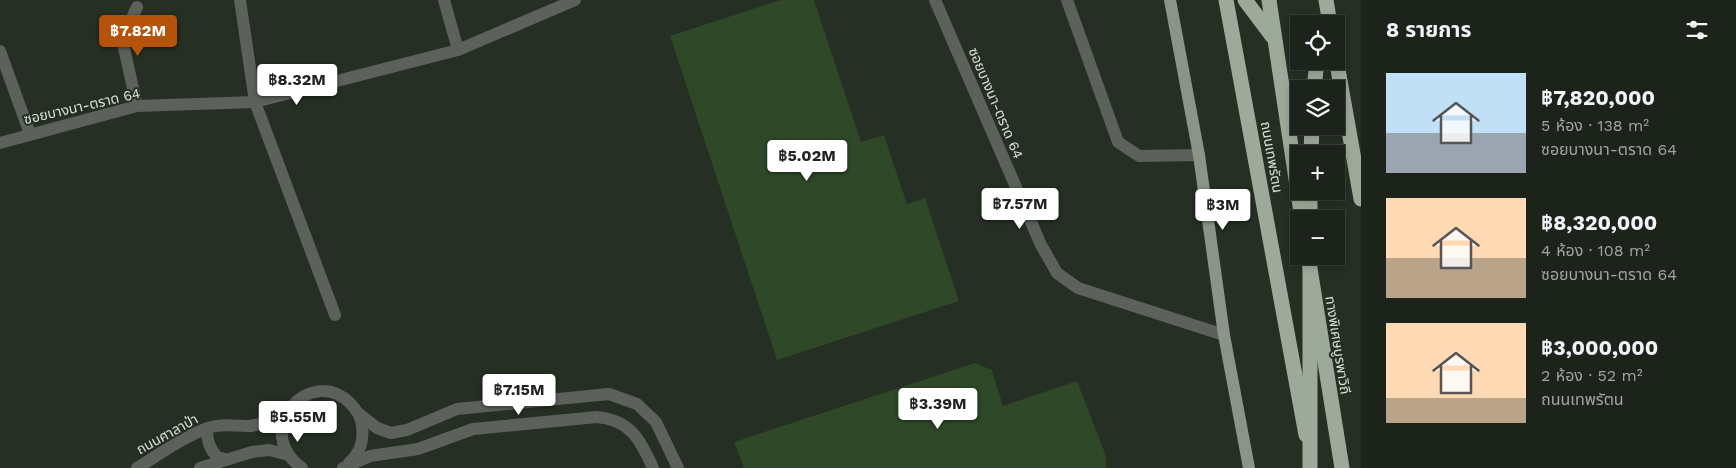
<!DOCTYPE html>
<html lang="th">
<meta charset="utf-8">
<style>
:root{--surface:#1c231a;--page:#252b23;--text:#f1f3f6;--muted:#a0a4a2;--line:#3a4039;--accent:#b45309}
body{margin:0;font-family:"Work Sans","Noto Sans Thai",sans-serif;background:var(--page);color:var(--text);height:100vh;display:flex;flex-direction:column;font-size:19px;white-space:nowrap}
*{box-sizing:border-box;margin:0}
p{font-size:16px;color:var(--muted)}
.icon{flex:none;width:28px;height:28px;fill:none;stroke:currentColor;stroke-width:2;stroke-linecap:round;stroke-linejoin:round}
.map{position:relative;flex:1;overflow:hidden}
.sheet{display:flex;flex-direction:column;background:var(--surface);width:375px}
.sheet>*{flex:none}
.tools{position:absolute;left:1290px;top:15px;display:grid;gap:10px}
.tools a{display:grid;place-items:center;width:55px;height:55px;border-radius:0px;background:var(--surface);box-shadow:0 2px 8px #0003,0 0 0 1px var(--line);font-size:25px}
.price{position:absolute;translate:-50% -42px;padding:0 11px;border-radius:5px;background:#fff;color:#222;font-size:16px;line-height:32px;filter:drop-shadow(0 1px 2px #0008)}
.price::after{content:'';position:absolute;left:50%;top:30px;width:15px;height:11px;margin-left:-8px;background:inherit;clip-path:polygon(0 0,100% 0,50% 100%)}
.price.current{background:var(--accent);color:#fff}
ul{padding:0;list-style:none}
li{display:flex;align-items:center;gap:15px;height:125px;padding:0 25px}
li span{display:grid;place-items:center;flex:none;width:140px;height:100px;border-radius:0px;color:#555}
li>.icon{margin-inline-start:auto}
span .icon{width:60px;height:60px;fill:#fffc;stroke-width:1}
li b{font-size:21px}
h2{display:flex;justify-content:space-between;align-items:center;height:60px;padding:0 25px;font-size:21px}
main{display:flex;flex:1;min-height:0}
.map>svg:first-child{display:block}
</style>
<main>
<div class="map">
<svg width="1361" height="468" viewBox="0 0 1361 468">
<rect width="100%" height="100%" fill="#252f23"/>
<g fill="#2e4828">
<path d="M780 0H814L861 142 884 135 907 204 925 198 959 301 777 360 670 36Z"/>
<path d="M975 363 992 370 1003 406 1077 381 1106 456V468H744L734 442Z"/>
</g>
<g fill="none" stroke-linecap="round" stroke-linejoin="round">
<g stroke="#5c615b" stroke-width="12">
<path d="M240 0 255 102 335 315"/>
<path d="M444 0 458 50"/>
<path d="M935 0 1041 245 1057 273 1078 288 1224 335"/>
<path d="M1067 0 1118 142 1139 156 1199 155"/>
<path d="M0 51 30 134"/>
<path d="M137 106 124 48V35L137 7"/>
<path d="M0 143 137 106 255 102 458 50 575 0"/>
<path d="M358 413 377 428 391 433 407 430 457 409 609 394 637 404 656 422 678 468"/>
<path d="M207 428C207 440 209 448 217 457L225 459"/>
<path d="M137 468C160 454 183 437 208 428 222 423 233 426 247 426 263 426 276 417 288 407"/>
<path d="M200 468 252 452 269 450 289 455"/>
<path d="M302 468C250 430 310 364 350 403 356 409 361 416 362 426 364 440 360 454 349 463"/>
<path d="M343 468 370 456 418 449 473 429 597 417C631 420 641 441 653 468"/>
</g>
<path stroke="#8a9588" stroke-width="12" d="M1170 0 1199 155 1224 335 1249 468"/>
<g stroke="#9daa9a" stroke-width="15">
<path d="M1226 0 1306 435"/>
<path d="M1245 0 1272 36"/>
<path d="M1269 0 1302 219"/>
<path d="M1326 0 1330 24"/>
<path d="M1336 58 1361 199"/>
<path d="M1314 89 1317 61"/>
<path d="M1311 154 1312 126"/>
<path d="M1310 191V219"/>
<path d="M1308 256 1342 468"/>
</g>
<path stroke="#9daa9a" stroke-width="15" d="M1310 269V468"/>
</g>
<g text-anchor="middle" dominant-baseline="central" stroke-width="4" stroke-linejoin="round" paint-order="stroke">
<g font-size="14" fill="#d9e0d7" stroke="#252f23">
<text transform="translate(996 103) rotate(67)">ซอยบางนา-ตราด 64</text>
<text transform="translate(82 106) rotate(-13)">ซอยบางนา-ตราด 64</text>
<text transform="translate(1272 157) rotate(80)">ถนนเทพรัตน</text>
<text transform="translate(1338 345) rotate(81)">ทางพิเศษบูรพาวิถี</text>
<text transform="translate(167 434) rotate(-29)">ถนนศาลาป่า</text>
</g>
</g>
</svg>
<div class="tools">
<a><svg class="icon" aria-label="locate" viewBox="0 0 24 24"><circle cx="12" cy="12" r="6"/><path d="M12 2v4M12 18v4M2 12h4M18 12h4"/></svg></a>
<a><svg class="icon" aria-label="layers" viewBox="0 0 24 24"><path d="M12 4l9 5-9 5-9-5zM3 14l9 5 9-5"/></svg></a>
<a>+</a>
<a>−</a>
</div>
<b class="price current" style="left:138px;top:57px">฿7.82M</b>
<b class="price" style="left:297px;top:106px">฿8.32M</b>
<b class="price" style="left:807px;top:182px">฿5.02M</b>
<b class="price" style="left:1020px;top:230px">฿7.57M</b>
<b class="price" style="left:1223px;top:231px">฿3M</b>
<b class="price" style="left:519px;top:416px">฿7.15M</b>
<b class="price" style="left:938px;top:430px">฿3.39M</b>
<b class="price" style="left:298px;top:443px">฿5.55M</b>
</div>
<section class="sheet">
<h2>8 รายการ<svg class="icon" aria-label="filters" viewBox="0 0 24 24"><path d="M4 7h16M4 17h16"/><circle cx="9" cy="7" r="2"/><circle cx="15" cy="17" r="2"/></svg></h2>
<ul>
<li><span style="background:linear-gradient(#bfe0f5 60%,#9aa5b1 0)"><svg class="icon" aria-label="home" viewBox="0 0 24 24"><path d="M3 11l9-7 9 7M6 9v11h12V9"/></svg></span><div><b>฿7,820,000</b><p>5 ห้อง · 138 m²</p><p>ซอยบางนา-ตราด 64</p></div></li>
<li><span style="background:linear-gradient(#ffd9b3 60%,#b9a48a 0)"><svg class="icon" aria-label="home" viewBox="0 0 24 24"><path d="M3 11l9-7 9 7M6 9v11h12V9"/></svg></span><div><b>฿8,320,000</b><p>4 ห้อง · 108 m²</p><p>ซอยบางนา-ตราด 64</p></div></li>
<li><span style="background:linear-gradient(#ffd9b3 75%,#b9a48a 0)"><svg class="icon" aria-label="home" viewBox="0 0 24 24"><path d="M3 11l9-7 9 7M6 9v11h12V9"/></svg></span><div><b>฿3,000,000</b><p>2 ห้อง · 52 m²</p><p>ถนนเทพรัตน</p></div></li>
</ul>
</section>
</main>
